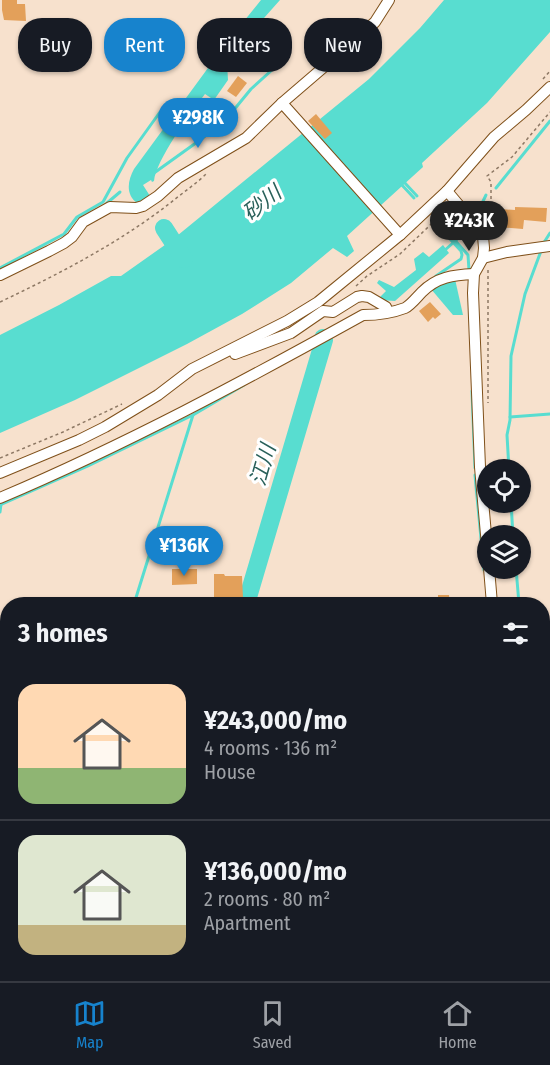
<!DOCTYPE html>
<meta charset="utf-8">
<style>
:root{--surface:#171b24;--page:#20242c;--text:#f1f3f6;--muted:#9ea1a6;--line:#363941;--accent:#1783cd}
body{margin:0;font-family:"Fira Sans Condensed","Noto Sans JP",sans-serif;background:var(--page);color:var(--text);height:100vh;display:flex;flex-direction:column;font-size:22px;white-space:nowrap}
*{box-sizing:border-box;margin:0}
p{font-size:20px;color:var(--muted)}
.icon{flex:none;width:33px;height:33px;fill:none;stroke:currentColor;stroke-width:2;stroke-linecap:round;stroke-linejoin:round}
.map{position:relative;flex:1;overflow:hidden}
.side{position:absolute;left:0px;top:597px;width:550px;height:384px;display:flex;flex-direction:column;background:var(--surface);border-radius:24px 24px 0 0;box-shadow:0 2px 4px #0004}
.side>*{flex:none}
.top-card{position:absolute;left:18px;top:18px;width:514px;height:54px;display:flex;gap:12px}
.tools{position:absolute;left:477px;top:459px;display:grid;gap:12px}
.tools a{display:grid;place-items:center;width:54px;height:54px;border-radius:50%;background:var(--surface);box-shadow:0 2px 4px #0004;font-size:30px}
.price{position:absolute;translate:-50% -51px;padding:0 14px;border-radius:21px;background:var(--accent);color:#fff;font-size:20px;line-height:39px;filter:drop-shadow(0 2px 3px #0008)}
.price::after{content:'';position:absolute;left:50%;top:36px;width:18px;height:14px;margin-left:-9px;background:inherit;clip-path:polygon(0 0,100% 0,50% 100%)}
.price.selected{background:#222;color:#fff}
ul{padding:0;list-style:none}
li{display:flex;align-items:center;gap:18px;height:150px;padding:0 18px}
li+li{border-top:2px solid var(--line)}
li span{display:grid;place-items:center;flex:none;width:168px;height:120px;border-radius:18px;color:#555}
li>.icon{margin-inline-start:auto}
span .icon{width:72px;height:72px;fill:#fffc;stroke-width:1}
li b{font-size:26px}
h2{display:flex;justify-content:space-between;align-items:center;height:72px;padding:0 18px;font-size:26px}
.tag{padding:0 21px;border-radius:24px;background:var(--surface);box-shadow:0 2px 4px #0004;font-size:21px;line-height:54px}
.tag.selected{background:var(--accent);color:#fff}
.dock{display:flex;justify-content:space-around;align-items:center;height:84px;border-top:2px solid var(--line);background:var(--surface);font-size:16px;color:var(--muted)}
.dock a{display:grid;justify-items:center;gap:3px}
.dock .selected{color:var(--accent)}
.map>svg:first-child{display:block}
</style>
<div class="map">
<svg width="550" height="981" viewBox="0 0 550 981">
<rect width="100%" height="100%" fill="#f7e1cd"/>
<path fill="#e2a4b0" d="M543 824 550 873V927H545L543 915Z"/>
<g fill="#58ddd0">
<path d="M261 0H280L241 44 227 63 228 80 214 100 205 94C191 112 156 160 154 181L152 182 151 180 143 185 150 196 137 203C125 194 128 180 134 169L227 42Z"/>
<path d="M444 0H550V32L487 103 422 163 423 167 347 236 354 251 347 257 333 248 291 283 242 314 187 344 75 400 0 433V335L59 305 111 276H121L172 240 369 79 420 28Z"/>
<path d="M443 245 449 253 395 301 380 300V297L386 291 377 283 379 280 394 287 416 270 414 259 423 252 429 257Z"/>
<path d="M455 279 463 315H453L431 289Z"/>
</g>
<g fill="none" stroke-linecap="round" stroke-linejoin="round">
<g stroke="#58ddd0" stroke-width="3">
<path d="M154 173 200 140 228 117 251 89 283 60"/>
<path d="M404 182 417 196"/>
<path d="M401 184 414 198"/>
<path d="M496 188 550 121"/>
<path d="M107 203 120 192"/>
<path d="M475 218 486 195"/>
<path d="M442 226 468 255 469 270"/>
<path d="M543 244 550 233"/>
<path d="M445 250 471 227 472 224"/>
<path d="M0 268 64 234 77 217 103 202 127 158 160 112"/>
<path d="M436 276 461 259 462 255 461 251 440 228"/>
<path d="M472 391 475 468"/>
<path d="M510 417 550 414"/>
<path d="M509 470 507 435 510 420 511 356 525 294 541 251"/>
<path d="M475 475 484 570"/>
<path d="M511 502 513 536"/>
<path d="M0 505 88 466 193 415"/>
<path d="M0 512 1 504"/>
<path d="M516 568 519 604"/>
<path d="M134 604 193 415 244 385"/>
<path d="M543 656 550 654"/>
<path d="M546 815 550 841"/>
<path d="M543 925 548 956"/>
</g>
<g stroke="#58ddd0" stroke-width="18">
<path d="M164 228 184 259"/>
<path d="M246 604 324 340 323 338"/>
<path d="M87 981 90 974"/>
</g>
</g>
<g fill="#e3a05a">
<path d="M2 0H17V4H25L26 21 4 20 2 10Z"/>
<path d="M238 76 247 83 236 97 227 91Z"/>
<path d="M208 99 214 104 204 116 197 112Z"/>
<path d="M316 114 332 133 325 139 308 121Z"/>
<path d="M515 207 547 208 546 222 524 220 523 229 499 227V209L515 210Z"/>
<path d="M430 302 441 314 435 319 433 317 428 322 419 311Z"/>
<path d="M172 569H197V584L172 585Z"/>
<path d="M214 574H224L225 576H242L243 598H214Z"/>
<path d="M438 595H449L450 604H421V598L438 597Z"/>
<path d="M444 974H488V979L472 981H444Z"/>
</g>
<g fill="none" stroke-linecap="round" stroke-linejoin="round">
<g stroke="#7f501a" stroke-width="12">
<g id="minor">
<path d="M282 103 400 235"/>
<path d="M447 191 479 229 483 236 484 248 483 258 474 274 473 293 480 467 488 557"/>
<path d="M483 258 507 252 550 246"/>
<path d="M0 275 49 251 64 243 72 237 83 222 110 207 136 208 143 206 158 196 178 178 246 138 282 103 360 36 375 22 389 0"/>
<path d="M235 354 291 333 323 311 333 312 357 297 362 296 369 297 386 307 388 312"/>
<path d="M0 473 79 440 105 427 158 395 192 369 287 321 318 302 400 235 447 191 494 137 526 110 550 87"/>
<path d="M0 498C125 445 244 381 363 315 377 315 392 313 405 308 411 305 417 297 422 292 437 277 453 275 474 274"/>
<path d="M489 568 492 604"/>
<path d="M0 664H8"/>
<path d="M543 665 550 664"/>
<path d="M543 687 550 681"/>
<path d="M543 807 550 804"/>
<path d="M0 895 8 894"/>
<path d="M0 934 8 933"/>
<path d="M543 955 547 981"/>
<path d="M274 981 275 974"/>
</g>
</g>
<g stroke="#fff" stroke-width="15">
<g id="major">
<path d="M543 716 550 710"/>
<path d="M543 789 550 787"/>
</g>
</g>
<g stroke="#fff" stroke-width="16">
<g id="highway">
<path d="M543 763 550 760"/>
<path d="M543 777 550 774"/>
<path d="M0 907 8 906"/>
<path d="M0 919 8 918"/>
</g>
</g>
<g stroke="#8d7864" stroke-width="1.5" stroke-dasharray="3 3" stroke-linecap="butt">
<path d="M543 79 550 71"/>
<path d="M491 229V182L487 176 512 157 550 112"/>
<path d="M488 270V403"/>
<path d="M356 286 367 276 400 254 448 208"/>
<path d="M0 302C61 273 121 242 174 200 185 191 197 183 206 174"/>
<path d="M0 458 63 432 122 404"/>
<path d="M91 981 94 974"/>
</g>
<use href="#minor" stroke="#fff" stroke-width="10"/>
<use href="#major" stroke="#d1bee5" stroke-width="14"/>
<use href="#highway" stroke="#b293d4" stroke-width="15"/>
</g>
<g text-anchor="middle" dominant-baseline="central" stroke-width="6" stroke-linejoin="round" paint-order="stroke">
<g font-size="21" font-style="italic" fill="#29605a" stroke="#fff">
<text transform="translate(262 203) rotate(-38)">砂川</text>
<text transform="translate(263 465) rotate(-74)">江川</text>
</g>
</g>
</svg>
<div class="tools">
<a><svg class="icon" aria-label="locate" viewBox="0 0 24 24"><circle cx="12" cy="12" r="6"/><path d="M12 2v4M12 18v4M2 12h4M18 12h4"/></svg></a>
<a><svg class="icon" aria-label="layers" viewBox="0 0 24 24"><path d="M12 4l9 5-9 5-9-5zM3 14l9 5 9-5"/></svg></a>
</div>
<b class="price" style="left:198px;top:149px">¥298K</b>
<b class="price selected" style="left:469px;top:252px">¥243K</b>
<b class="price" style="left:184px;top:577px">¥136K</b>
<div class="top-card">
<a class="tag">Buy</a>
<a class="tag selected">Rent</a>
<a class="tag">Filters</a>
<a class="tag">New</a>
</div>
<section class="side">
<h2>3 homes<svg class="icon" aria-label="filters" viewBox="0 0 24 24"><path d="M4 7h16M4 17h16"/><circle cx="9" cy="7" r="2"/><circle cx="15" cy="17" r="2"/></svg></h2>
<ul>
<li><span style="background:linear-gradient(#ffd9b3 70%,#8fb573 0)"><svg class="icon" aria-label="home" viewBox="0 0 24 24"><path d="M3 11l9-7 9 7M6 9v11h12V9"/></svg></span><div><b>¥243,000/mo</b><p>4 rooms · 136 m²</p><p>House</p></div></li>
<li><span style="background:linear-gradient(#dfe7d0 75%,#c2b280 0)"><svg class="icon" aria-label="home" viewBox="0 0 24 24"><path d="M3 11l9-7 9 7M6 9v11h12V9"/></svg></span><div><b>¥136,000/mo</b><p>2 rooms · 80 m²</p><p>Apartment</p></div></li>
</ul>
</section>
</div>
<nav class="dock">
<a class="selected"><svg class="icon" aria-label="map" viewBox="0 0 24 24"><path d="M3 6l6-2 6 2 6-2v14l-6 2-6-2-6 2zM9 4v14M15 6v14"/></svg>Map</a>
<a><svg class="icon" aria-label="saved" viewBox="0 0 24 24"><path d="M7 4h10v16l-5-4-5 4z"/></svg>Saved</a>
<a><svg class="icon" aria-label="home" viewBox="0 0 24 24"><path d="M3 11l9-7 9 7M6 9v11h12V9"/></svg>Home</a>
</nav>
